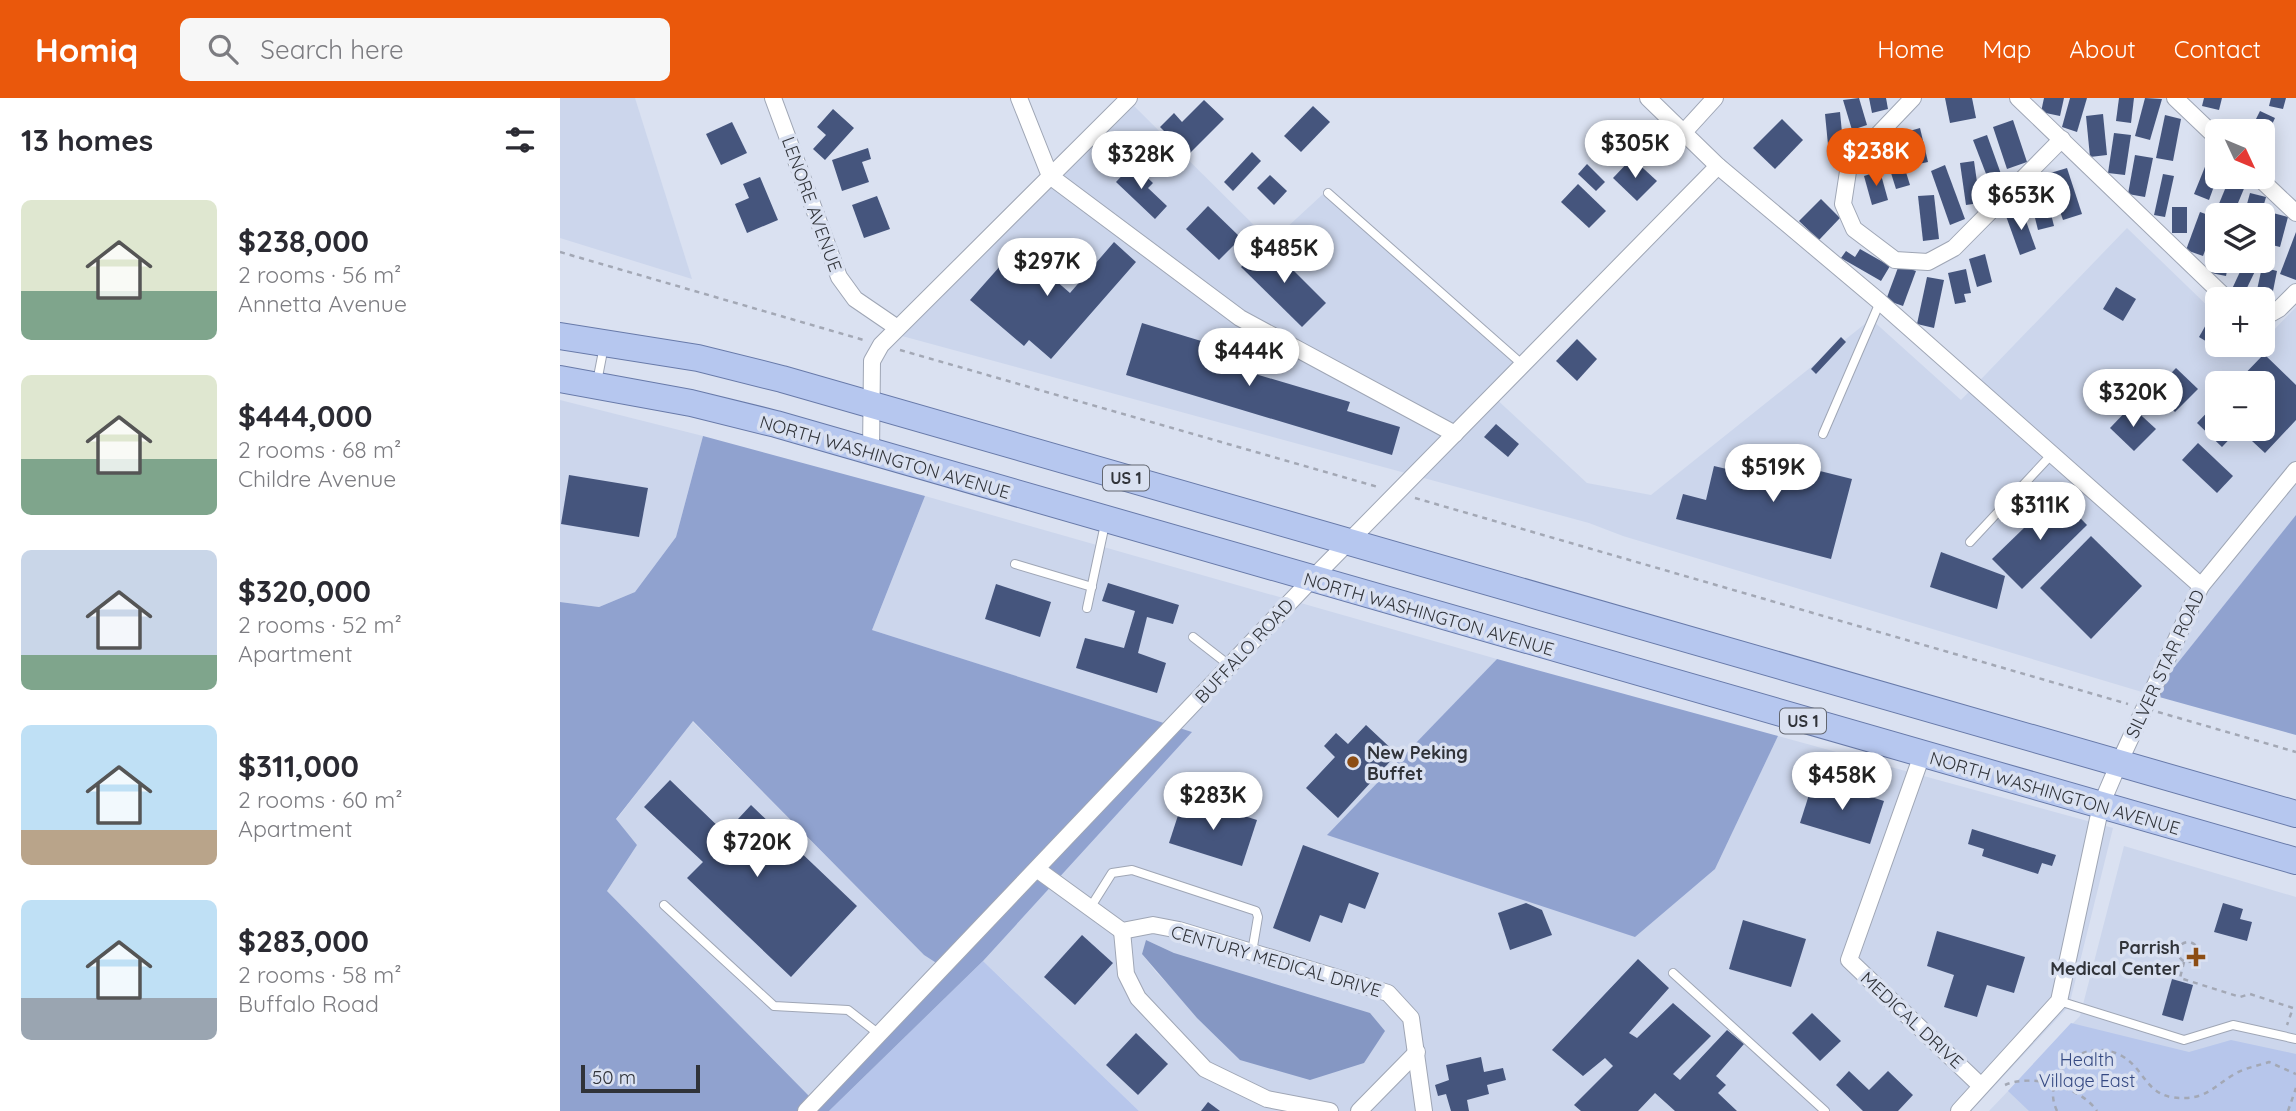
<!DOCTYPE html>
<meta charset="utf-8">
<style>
:root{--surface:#fff;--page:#f7f7f7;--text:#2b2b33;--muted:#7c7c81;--accent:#ea580c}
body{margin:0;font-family:Quicksand,sans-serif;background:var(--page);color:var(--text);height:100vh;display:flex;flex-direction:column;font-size:26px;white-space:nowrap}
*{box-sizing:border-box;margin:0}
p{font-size:23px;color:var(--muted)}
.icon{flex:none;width:38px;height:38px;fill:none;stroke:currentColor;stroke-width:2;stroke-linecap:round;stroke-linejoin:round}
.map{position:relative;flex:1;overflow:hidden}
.drawer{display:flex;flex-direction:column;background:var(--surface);width:560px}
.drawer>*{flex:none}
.needle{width:46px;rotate:134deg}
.tools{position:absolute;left:1645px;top:21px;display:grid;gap:14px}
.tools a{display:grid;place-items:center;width:70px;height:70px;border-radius:10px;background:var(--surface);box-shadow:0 4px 18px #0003;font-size:35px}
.scale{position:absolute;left:21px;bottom:18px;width:119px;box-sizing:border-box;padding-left:7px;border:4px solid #303339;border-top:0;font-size:19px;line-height:24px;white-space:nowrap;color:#303339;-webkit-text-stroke:5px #dae1f1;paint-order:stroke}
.price{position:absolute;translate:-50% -60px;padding:0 16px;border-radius:24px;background:#fff;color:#222;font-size:23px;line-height:46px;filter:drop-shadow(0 2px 4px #0008)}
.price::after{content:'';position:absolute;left:50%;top:42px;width:21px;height:16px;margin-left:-10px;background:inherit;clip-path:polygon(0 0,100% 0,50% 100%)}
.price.active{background:var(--accent);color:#fff}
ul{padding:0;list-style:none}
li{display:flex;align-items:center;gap:21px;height:175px;padding:0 21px}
li span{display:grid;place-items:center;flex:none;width:196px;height:140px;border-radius:10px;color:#555}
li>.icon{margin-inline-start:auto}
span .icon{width:84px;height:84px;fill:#fffc;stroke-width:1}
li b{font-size:30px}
h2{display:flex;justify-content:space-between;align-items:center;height:84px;padding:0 21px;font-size:30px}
header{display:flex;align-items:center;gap:42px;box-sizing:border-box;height:98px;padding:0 35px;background:var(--accent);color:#fff}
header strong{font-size:33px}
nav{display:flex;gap:38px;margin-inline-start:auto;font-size:24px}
.search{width:490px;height:63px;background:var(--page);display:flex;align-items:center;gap:18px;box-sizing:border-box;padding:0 24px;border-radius:10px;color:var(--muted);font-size:26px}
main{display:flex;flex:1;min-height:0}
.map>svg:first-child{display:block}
</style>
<header>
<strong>Homiq</strong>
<div class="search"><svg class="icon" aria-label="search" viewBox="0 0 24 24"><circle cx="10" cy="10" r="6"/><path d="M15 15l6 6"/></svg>Search here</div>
<nav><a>Home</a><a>Map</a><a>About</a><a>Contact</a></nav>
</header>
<main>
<section class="drawer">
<h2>13 homes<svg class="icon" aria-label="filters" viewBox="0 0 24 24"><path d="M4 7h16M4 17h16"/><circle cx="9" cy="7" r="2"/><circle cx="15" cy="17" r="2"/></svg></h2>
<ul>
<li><span style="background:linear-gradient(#dfe7d0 65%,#7fa58c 0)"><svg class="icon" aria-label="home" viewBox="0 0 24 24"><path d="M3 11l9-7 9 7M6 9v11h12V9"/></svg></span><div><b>$238,000</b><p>2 rooms · 56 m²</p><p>Annetta Avenue</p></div></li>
<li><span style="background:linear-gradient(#dfe7d0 60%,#7fa58c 0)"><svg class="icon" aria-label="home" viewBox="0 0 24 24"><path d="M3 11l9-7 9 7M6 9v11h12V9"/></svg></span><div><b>$444,000</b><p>2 rooms · 68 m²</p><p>Childre Avenue</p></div></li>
<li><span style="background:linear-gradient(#c9d6e8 75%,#7fa58c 0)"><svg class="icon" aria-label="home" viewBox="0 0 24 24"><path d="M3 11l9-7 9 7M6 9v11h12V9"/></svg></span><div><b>$320,000</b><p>2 rooms · 52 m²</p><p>Apartment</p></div></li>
<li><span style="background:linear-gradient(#bfe0f5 75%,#b9a48a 0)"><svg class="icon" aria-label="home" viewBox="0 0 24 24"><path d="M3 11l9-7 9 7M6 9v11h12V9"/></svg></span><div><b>$311,000</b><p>2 rooms · 60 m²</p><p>Apartment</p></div></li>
<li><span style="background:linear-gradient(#bfe0f5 70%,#9aa5b1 0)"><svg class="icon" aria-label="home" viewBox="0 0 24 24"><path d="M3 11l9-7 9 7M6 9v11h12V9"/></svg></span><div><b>$283,000</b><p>2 rooms · 58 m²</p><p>Buffalo Road</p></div></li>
</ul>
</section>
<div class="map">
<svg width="1736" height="1013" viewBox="0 0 1736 1013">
<rect width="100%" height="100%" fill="#dae1f1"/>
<g fill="#ccd6ec" fill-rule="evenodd">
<path d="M0 0H75L132 181 0 140Z"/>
<path d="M574 8 711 144 763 96 965 275 933 298 1027 385 1091 397 1311 221 1401 302 1567 130 1657 217V247H1688L1694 252 1703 247V243L1736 209V417L1592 597 1063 438 1029 425 342 238ZM1657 285H1703V331H1657Z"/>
<path d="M0 302 143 338 116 439 75 494 39 509 0 504Z"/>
<path d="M365 398 937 561 768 737 1155 771 1218 638 1553 730 1509 908 1411 1013H579L421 861 631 634 312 532ZM586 842 614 855 680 962 596 874 582 856Z"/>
<path d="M132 623 364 857 379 866 250 999 47 793 77 747 56 722Z"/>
<path d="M1564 748 1736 799V1013H1429L1520 918Z"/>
</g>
<g fill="#b7c6eb">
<path d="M423 863 579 1013H269Z"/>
<path d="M1511 925 1629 954 1671 942 1736 956V1013H1469L1448 993Z"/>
</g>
<g fill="#90a2cf" fill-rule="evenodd">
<path d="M143 338 365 398 312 532 632 634 423 863 269 1013H0V504L39 509 75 494 116 439ZM133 623 364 857 378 866 250 999 47 793 77 747 56 721Z"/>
<path d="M1736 417V637L1592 597Z"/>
<path d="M937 561 1218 638 1155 771 1075 839 767 737Z"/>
</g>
<path fill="#8597c3" d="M586 842 614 855 810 915 825 933 804 965 750 982 680 962 637 920 582 856Z"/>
<g fill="#45557d">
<path d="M1299 0 1307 27 1292 32 1283 2Z"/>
<path d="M1309 0H1326L1328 11 1312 15Z"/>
<path d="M1385 0H1412L1416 20 1390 25Z"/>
<path d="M1484 0H1504L1500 18 1481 14Z"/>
<path d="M1510 0H1527L1517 34 1502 29Z"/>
<path d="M1559 0H1574L1571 25 1556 23Z"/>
<path d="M1585 0 1602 1 1590 42 1575 38Z"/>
<path d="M1644 0H1662L1659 12 1642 8Z"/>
<path d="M1711 0H1726L1723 11 1709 8Z"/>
<path d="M644 2 664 21 628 57 600 29 614 15 622 24Z"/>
<path d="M753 8 770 24 741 54 724 38Z"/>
<path d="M273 11 294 30 265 62 253 51 266 37 257 29Z"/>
<path d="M1700 13 1715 20 1703 46V33H1690Z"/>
<path d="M1280 14 1284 55 1269 57 1265 16Z"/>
<path d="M1543 16 1547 57 1530 59 1526 18Z"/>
<path d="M1605 17 1621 21 1613 63 1596 60Z"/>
<path d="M1222 21 1243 42 1215 71 1193 50Z"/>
<path d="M1453 22 1467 64 1447 71 1433 29Z"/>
<path d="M172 24 187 55 161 67 146 36Z"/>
<path d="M1360 30 1368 64 1354 67 1346 34Z"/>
<path d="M1554 35 1571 37 1565 77 1548 75Z"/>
<path d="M1427 37 1441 76 1428 81 1413 42Z"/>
<path d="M308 50 311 61 302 64 309 84 282 93 272 62Z"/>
<path d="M1339 52 1350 87 1336 91 1325 56Z"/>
<path d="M692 54 701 63 673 93 664 84Z"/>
<path d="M1651 54 1657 57V80L1649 102 1634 96Z"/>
<path d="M1575 57 1593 60 1585 99 1568 96Z"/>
<path d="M1072 60 1097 83 1077 103 1053 80Z"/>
<path d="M1414 63 1420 105 1406 107 1400 65Z"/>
<path d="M573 66 593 85 588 90 607 108 595 121 556 84Z"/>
<path d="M1027 66 1045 84 1036 93 1018 76Z"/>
<path d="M1385 67 1405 121 1390 127 1371 73Z"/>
<path d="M1507 70 1522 116 1503 122 1487 76Z"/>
<path d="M1320 73 1328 102 1312 107 1304 78Z"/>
<path d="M1603 76 1614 78 1605 119 1594 117Z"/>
<path d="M710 77 727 93 714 107 697 90Z"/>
<path d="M200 79 218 122 187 135 175 106 189 100 183 86Z"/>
<path d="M1670 79 1688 81 1673 117H1666L1656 113Z"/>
<path d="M1018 86 1046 113 1029 130 1001 104Z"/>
<path d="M1485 92 1494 128 1478 132 1469 96Z"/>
<path d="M1690 95 1706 99 1701 117H1684Z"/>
<path d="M1374 97 1379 141 1363 143 1358 98Z"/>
<path d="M317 98 330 131 304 140 292 107Z"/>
<path d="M1261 101 1280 120 1259 142 1239 123Z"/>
<path d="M648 108 681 140 659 162 626 131Z"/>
<rect x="1612" y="109" width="15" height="26"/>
<path d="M1462 112 1476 151 1460 157 1446 118Z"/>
<path d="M1640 114 1657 120 1643 158 1626 152Z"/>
<path d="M1713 115 1728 119 1720 149 1704 145Z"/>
<path d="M1736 134V182L1720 176Z"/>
<path d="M554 144 576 164 491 261 469 242 464 248 410 202 457 149 510 195Z"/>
<path d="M706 145 766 205 742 229 681 169Z"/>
<path d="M1300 151 1330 168 1321 183 1281 160 1286 153 1295 159Z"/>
<path d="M1656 152 1657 163H1669L1666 178 1651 175Z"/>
<path d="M1425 156 1432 184 1417 189 1409 161Z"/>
<path d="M1685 163 1699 165 1684 196 1672 191Z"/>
<path d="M1339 167 1356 173 1343 208 1326 202Z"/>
<path d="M1702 169 1717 173 1710 208 1703 207V201H1695Z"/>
<path d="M1406 171 1411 195 1404 196 1406 204 1395 206 1388 175Z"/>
<path d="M1367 179 1384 182 1374 230 1357 226Z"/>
<path d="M1556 189 1576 201 1563 223 1543 211Z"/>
<path d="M582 225 697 260 692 275 790 304 787 313 840 329 832 357 566 277Z"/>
<path d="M1647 225 1657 231V250L1639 239Z"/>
<path d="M1281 239 1286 244 1256 276 1251 271Z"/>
<path d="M1017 241 1037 261 1017 283 996 263Z"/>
<path d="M1704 256 1736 287V322L1705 355 1679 331 1662 349 1637 325 1657 304V331H1703V285H1676Z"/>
<path d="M1616 270 1638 291 1615 314 1594 293Z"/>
<path d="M1571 308 1596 331 1574 353 1550 330Z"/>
<path d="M936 326 959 346 948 359 924 339Z"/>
<path d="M1638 345 1673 378 1657 395 1622 362Z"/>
<path d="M1180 353 1292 381 1271 461 1116 421 1123 396 1146 402 1154 368 1175 373Z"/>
<path d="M9 377 88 390 79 439 1 426Z"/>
<path d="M1498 397 1527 427 1462 491 1432 461Z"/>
<path d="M1531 438 1582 488 1531 541 1480 490Z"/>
<path d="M1381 454 1445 478 1437 511 1370 489Z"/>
<path d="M548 485 619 507 613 526 587 519 578 555 606 565 597 595 516 570 525 540 564 550 575 513 542 503Z"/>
<path d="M436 486 491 504 480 539 425 521Z"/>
<path d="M806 627 837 656 778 720 746 690 775 659 764 648 776 635 788 646Z"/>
<path d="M1254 681 1324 703 1310 746 1240 725Z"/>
<path d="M110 682 165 735 191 707 297 808 231 879 127 780 143 764 84 709Z"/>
<path d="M624 699 697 722 682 768 609 745Z"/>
<path d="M1412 731 1496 757 1492 768 1482 765 1478 776 1422 758 1424 751 1408 746Z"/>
<path d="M743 747 819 775 805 811 789 805 782 825 760 817 750 844 713 830Z"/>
<path d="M966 805 982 812 992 837 950 852 938 815Z"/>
<path d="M1663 805 1683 811 1680 821 1692 824 1687 843 1654 834Z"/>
<path d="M1183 822 1246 841 1231 889 1169 871Z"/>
<path d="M1377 833 1465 859 1454 895 1427 887 1417 919 1384 909 1394 877 1367 868Z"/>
<path d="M522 837 553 865 515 907 484 879Z"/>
<path d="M1078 861 1109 890 1069 935 1077 940 1113 905 1151 938 1113 976 1120 982 1167 932 1184 946 1156 978 1166 987 1158 995 1177 1013H1115L1095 995 1078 1013H1021L1014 1007 1053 968 1045 960 1023 978 992 952Z"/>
<path d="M1612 881 1633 887 1623 923 1602 917Z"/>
<path d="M1252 915 1281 943 1260 963 1232 935Z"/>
<path d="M576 935 608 966 578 997 546 967Z"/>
<path d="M921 959 924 974 943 970 946 982 927 987 929 996 907 1002 909 1013H891L886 996 878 998 875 987 889 982 886 967Z"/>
<path d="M1289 973 1309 992 1328 973 1353 997 1338 1013H1303L1276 987Z"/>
<path d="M648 1004 660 1013H641Z"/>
</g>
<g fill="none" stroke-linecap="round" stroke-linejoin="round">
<g stroke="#9fa6b5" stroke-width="10">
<g id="lane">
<path d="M768 95 963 267"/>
<path d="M37 284 44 248"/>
<path d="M1263 336 1320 204"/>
<path d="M1410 444 1492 356"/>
<path d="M455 466 532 489"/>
<path d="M527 510 545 426"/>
<path d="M633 539 669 567"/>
<path d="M104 807 214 908 288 912 319 936"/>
<path d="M530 810 552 775 572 772 696 813 698 819 692 854"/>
<path d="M1113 875 1265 1013"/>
<path d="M1499 903 1624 942 1673 927 1736 941"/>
</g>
</g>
<g stroke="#9fa6b5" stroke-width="18">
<g id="street">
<path d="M213 0 279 179 295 201 336 229"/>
<path d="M459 0 490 78 680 220 895 336"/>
<path d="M1088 0 1158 68 1320 204 1641 488"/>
<path d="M1353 0 1289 67 1283 106 1294 131 1335 162 1368 164 1394 150 1502 41"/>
<path d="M1458 0 1667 201"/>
<path d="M1615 0 1657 40"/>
<path d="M1124 34 1155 0"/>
<path d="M1698 79 1736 115"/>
<path d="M1703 220 1719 211 1736 194"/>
<path d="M311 354 312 263 321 247 569 0"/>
<path d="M1362 657 1289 862 1421 988"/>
<path d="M478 772 562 833 593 827 619 832 828 895 851 920 864 1013"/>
<path d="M562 833 566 876 578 900 645 971 707 1001 770 1013"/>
<path d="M246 1013 751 482 1158 68"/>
<path d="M799 1013 857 954"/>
<path d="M1399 1013 1499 903 1541 707 1559 665 1641 488 1736 372"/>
</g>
</g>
<g stroke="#687aa9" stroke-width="28">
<g id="primary">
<path d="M0 238 138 260 222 281 1736 716"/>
<path d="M0 281 131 305 216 326 1736 763"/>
</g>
</g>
<g stroke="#a3a8b5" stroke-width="2.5" stroke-dasharray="5 5" stroke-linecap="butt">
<path d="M0 154 307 243"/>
<path d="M340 252 818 389"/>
<path d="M855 400 1568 606"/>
<path d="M1598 614 1736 654"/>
<circle cx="1628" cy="854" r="10"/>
<path d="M1624 864 1620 880 1680 899 1690 896 1733 910 1727 927"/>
<path d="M1445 987C1471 975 1521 989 1537 1013"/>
<path d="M1497 1013C1491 1000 1492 990 1498 978 1510 954 1538 945 1562 958 1587 972 1585 1002 1626 1000 1648 999 1656 987 1673 977 1684 970 1697 968 1709 964L1736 976"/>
<path d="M1728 1013 1736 990"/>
</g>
<use href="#lane" stroke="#fff" stroke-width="8"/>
<use href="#street" stroke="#fff" stroke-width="16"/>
<use href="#primary" stroke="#b6c7ef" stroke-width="26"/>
</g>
<g fill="#8c4d14" stroke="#dae1f1" stroke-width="2.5">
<circle cx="793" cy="664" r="7"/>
<path d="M1632.5 848.5h7v7h7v7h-7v7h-7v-7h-7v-7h7z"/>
</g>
<g text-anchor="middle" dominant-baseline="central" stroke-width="7" stroke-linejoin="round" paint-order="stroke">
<g fill="#dae1f1" stroke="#636770" stroke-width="2">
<rect x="543" y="367.5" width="46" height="25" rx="5"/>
<rect x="1220" y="610.5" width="46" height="25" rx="5"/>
</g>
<g font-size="16" font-weight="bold" fill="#303339">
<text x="566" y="380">US 1</text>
<text x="1243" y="623">US 1</text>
</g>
<g font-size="18" fill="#303339" stroke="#dae1f1">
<text transform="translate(252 106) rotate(70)">LENORE AVENUE</text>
<text transform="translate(325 359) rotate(16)">NORTH WASHINGTON AVENUE</text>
<text transform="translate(869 516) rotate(16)">NORTH WASHINGTON AVENUE</text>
<text transform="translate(684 553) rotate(-47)">BUFFALO ROAD</text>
<text transform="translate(1605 566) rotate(-65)">SILVER STAR ROAD</text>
<text transform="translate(1495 695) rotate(16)">NORTH WASHINGTON AVENUE</text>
<text transform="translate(716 863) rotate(16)">CENTURY MEDICAL DRIVE</text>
<text transform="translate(1352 922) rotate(43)">MEDICAL DRIVE</text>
</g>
<g font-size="18" font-weight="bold" fill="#303339" stroke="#dae1f1" text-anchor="start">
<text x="807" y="654">New Peking<tspan x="807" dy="21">Buffet</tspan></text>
<text x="1620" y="849" text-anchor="end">Parrish<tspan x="1620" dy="21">Medical Center</tspan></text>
</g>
<g font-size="18" fill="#354982" stroke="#dae1f1">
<text x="1527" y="961">Health<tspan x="1527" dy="21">Village East</tspan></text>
</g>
</g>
</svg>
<div class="tools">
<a><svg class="needle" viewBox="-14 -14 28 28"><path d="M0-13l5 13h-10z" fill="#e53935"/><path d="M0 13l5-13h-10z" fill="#7c7c81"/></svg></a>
<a><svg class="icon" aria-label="layers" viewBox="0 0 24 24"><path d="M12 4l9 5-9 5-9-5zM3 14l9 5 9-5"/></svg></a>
<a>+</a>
<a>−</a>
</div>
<div class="scale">50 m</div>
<b class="price" style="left:1075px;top:82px">$305K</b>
<b class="price active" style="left:1316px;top:90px">$238K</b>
<b class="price" style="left:581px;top:93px">$328K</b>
<b class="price" style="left:1461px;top:134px">$653K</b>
<b class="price" style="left:724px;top:187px">$485K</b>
<b class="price" style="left:487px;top:200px">$297K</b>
<b class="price" style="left:689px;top:290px">$444K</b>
<b class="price" style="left:1573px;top:331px">$320K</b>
<b class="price" style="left:1213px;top:406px">$519K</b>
<b class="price" style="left:1480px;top:444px">$311K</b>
<b class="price" style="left:1282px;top:714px">$458K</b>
<b class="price" style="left:653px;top:734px">$283K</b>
<b class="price" style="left:197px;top:781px">$720K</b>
</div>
</main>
